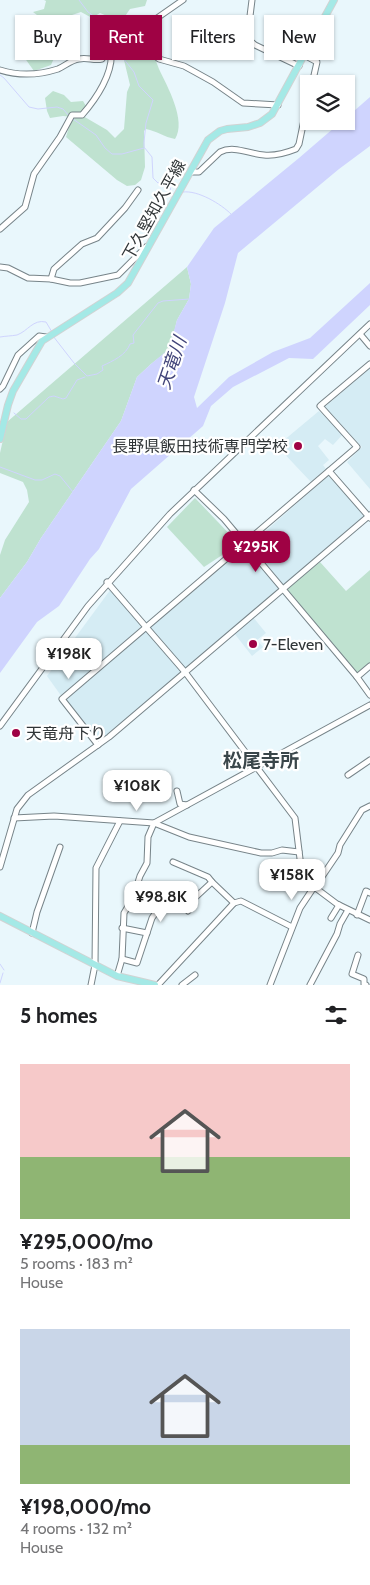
<!DOCTYPE html>
<meta charset="utf-8">
<style>
:root{--surface:#fff;--page:#f6f6f6;--text:#202124;--muted:#757577;--accent:#9f0244}
body{margin:0;font-family:Cabin,"Noto Sans JP",sans-serif;background:var(--page);color:var(--text);height:100vh;display:flex;flex-direction:column;font-size:19px;white-space:nowrap}
*{box-sizing:border-box;margin:0}
p{font-size:16px;color:var(--muted)}
.icon{flex:none;width:28px;height:28px;fill:none;stroke:currentColor;stroke-width:2;stroke-linecap:round;stroke-linejoin:round}
.map{position:relative;height:985px;overflow:hidden}
.details{display:flex;flex-direction:column;background:var(--surface);flex:1}
.details>*{flex:none}
.hud{position:absolute;left:15px;top:15px;width:340px;height:45px;display:flex;gap:10px}
.fabs{position:absolute;left:300px;top:75px;display:grid;gap:10px}
.fabs a{display:grid;place-items:center;width:55px;height:55px;border-radius:0px;background:var(--surface);box-shadow:0 1px 4px #0004;font-size:25px}
.price{position:absolute;translate:-50% -42px;padding:0 11px;border-radius:10px;background:#fff;color:#222;font-size:16px;line-height:32px;filter:drop-shadow(0 1px 2px #0008)}
.price::after{content:'';position:absolute;left:50%;top:30px;width:15px;height:11px;margin-left:-8px;background:inherit;clip-path:polygon(0 0,100% 0,50% 100%)}
.price.selected{background:var(--accent);color:#fff}
ul{padding:0;list-style:none}
li{display:grid;align-content:center;gap:10px;height:265px;padding:0 20px}
li span{display:grid;place-items:center;height:155px;border-radius:0px;color:#555}
li>.icon{margin-inline-start:auto}
span .icon{width:90px;height:90px;fill:#fffc;stroke-width:1}
li b{font-size:21px}
h2{display:flex;justify-content:space-between;align-items:center;height:60px;padding:0 20px;font-size:21px}
.chip{padding:0 18px;border-radius:0px;background:var(--surface);box-shadow:0 1px 4px #0004;font-size:18px;line-height:45px}
.chip.selected{background:var(--accent);color:#fff}
.map>svg:first-child{display:block}
</style>
<div class="map">
<svg width="370" height="985" viewBox="0 0 370 985">
<rect width="100%" height="100%" fill="#e9f7fc"/>
<g fill="#d5ecf4">
<path d="M370 368V489L347 462 362 447 325 407Z"/>
<path d="M319 411 343 434 333 445 325 439 318 446 329 460 323 465 326 469 311 482 277 446Z"/>
<path d="M330 474 366 516 284 585 250 545Z"/>
<path d="M245 548 280 589 186 669 150 628Z"/>
<path d="M111 589 144 626 62 697 47 676Z"/>
<path d="M253 617 266 633 257 640 263 647 252 656 234 633Z"/>
<path d="M147 630 182 672 100 742 66 700Z"/>
</g>
<g fill="#bfe2d0">
<path d="M44 0H147L145 6 130 9 121 22 100 13 92 18 81 12 72 15 65 26 53 38 58 49 51 65 34 71 19 50 21 44H35L28 35 31 26 41 18 33 12 44 9 46 1Z"/>
<path d="M126 38C135 37 144 39 150 48 154 54 156 62 159 69 167 86 187 121 175 139 164 137 157 131 146 129L144 131 145 167 141 180 135 185 127 186 117 180 66 137 72 117 63 116 50 118 47 111 45 98 53 91 64 95 71 102 83 101 86 106 83 116 107 130 115 138 124 129 127 92 130 85 124 60 123 47Z"/>
<path d="M187 267 191 284 189 299 177 320 170 349 151 364 137 377 121 421 41 538 27 562 0 598V555L5 540 29 502 27 490 23 482 0 473V453L7 422Z"/>
<path d="M195 498 239 544 204 567 167 527Z"/>
<path d="M320 562 346 591 370 570V664L358 674 287 591V588Z"/>
</g>
<path fill="#cfd4fe" d="M370 97V146L339 169 238 253 225 303 194 397 197 408 229 377 273 352 310 338 370 283V305L313 359 289 358 233 387 211 406 203 426 131 489 99 549 90 559 59 606 37 622 0 673V598L27 562 41 538 121 421 137 377 151 364 169 349 177 320 189 299 191 284 187 267 214 228 299 158 342 121H346V118Z"/>
<g fill="none" stroke-linecap="round" stroke-linejoin="round">
<g stroke="#cfd4fe" stroke-width="1">
<path d="M79 0 88 12 98 19"/>
<path d="M109 29 116 40 123 58 134 72 139 86 153 100 146 123 144 142V147L152 157 153 178 158 183 171 182 170 193 174 194"/>
<path d="M0 75 4 78 29 107 38 109 57 107 63 109 70 117"/>
<path d="M73 119 96 135 105 148 112 154H122L144 148"/>
<path d="M183 192C198 190 221 204 231 214"/>
<path d="M53 336 74 363 87 376 97 374 103 370 102 366C113 361 126 355 130 344L134 343 133 335 158 303 163 301 189 299"/>
<path d="M0 337C6 336 11 336 17 335 28 331 33 319 46 322L52 332"/>
<path d="M14 413 21 419H26L49 397 54 396 63 399 66 398 77 380 85 377"/>
<path d="M0 467 35 480H42L55 474 60 476 73 492"/>
<path d="M0 964 4 970"/>
<path d="M0 983 3 973"/>
</g>
<g stroke="#778489" stroke-width="7">
<g id="minor">
<path d="M252 0 248 32 249 40 255 45 299 66"/>
<path d="M304 55 317 62 312 84"/>
<path d="M0 70C19 76 39 75 58 69 65 66 71 60 79 59 87 57 94 61 102 59 110 49 102 36 98 25L101 20C115 16 124 34 137 32L183 0"/>
<path d="M191 172H199L220 152C234 145 249 154 264 155 275 156 286 153 296 149L299 144 309 96"/>
<path d="M0 229 25 207 34 174 60 137 72 115H82C96 99 114 73 111 50 110 44 107 38 105 31L108 26H115L159 59 184 66 195 72 213 82 243 103 278 105"/>
<path d="M0 267 8 268 28 278 51 279 70 283H80L118 275 146 247"/>
<path d="M51 279 54 269 82 244 97 238 125 208 138 190"/>
<path d="M360 334 370 346"/>
<path d="M0 389 3 386 18 355 39 336 46 337"/>
<path d="M329 471 370 518"/>
<path d="M194 490 224 519 357 677 370 695"/>
<path d="M107 582 185 672 295 818 301 867 305 880 337 904 370 920"/>
<path d="M357 677 370 666"/>
<path d="M0 726 88 606 170 514 370 324"/>
<path d="M98 745 62 699 357 447 320 406 370 364"/>
<path d="M348 775 370 760"/>
<path d="M177 791 180 804 187 805"/>
<path d="M14 818 54 816 154 823 189 837 261 853H272L282 850 299 852"/>
<path d="M173 862 208 877 212 882"/>
<path d="M0 867 17 809 28 795 109 737 370 515"/>
<path d="M315 887 338 853 340 845 362 810 370 806"/>
<path d="M188 911 185 907 212 882 234 903"/>
<path d="M357 915 366 891 370 893"/>
<path d="M331 918 339 905"/>
<path d="M122 928 147 933"/>
<path d="M32 933 37 912 60 847"/>
<path d="M358 955 352 974 364 979V984L366 985"/>
<path d="M122 959 137 963 152 918 161 905"/>
<path d="M117 976 122 959 124 913 133 898 140 876 147 863 148 837 154 823 370 705"/>
<path d="M91 985 95 965 96 868 120 821"/>
<path d="M158 985 234 903 241 901 292 927"/>
<path d="M182 985 195 975"/>
<path d="M270 985 300 908 314 887"/>
<path d="M310 985 337 934 340 924 348 910"/>
</g>
</g>
<g stroke="#d1d3d3" stroke-width="8">
<g id="major">
<path d="M0 439 8 405 13 391 42 341 117 293 128 283 208 140 220 131 227 129 248 127 260 123 272 114 334 0"/>
<path d="M0 916 117 976 155 985"/>
</g>
</g>
<use href="#minor" stroke="#fff" stroke-width="5"/>
<use href="#major" stroke="#a4e9e6" stroke-width="6"/>
</g>
<g fill="#9f0244" stroke="#fff" stroke-width="2">
<circle cx="298" cy="446" r="5"/>
<circle cx="253" cy="644" r="5"/>
<circle cx="16" cy="733" r="5"/>
</g>
<g text-anchor="middle" dominant-baseline="central" stroke-width="4.5" stroke-linejoin="round" paint-order="stroke">
<g font-size="16" fill="#303537" stroke="#fff">
<text transform="translate(154 210) rotate(-61)">下久堅知久平線</text>
</g>
<g font-size="16" fill="#303537" stroke="#fff" text-anchor="start">
<text x="288" y="446" text-anchor="end">長野県飯田技術専門学校</text>
<text x="263" y="644">7-Eleven</text>
<text x="26" y="733">天竜舟下り</text>
</g>
<g font-size="18" font-style="italic" fill="#414479" stroke="#fff">
<text transform="translate(172 363) rotate(-71)">天竜川</text>
</g>
<g font-size="19" font-weight="bold" fill="#3a464a" stroke="#fff">
<text x="261" y="760">松尾寺所</text>
</g>
</g>
</svg>
<div class="fabs">
<a><svg class="icon" aria-label="layers" viewBox="0 0 24 24"><path d="M12 4l9 5-9 5-9-5zM3 14l9 5 9-5"/></svg></a>
</div>
<b class="price selected" style="left:256px;top:573px">¥295K</b>
<b class="price" style="left:69px;top:680px">¥198K</b>
<b class="price" style="left:137px;top:812px">¥108K</b>
<b class="price" style="left:292px;top:901px">¥158K</b>
<b class="price" style="left:161px;top:923px">¥98.8K</b>
<div class="hud">
<a class="chip">Buy</a>
<a class="chip selected">Rent</a>
<a class="chip">Filters</a>
<a class="chip">New</a>
</div>
</div>
<section class="details">
<h2>5 homes<svg class="icon" aria-label="filters" viewBox="0 0 24 24"><path d="M4 7h16M4 17h16"/><circle cx="9" cy="7" r="2"/><circle cx="15" cy="17" r="2"/></svg></h2>
<ul>
<li><span style="background:linear-gradient(#f6c9c9 60%,#8fb573 0)"><svg class="icon" aria-label="home" viewBox="0 0 24 24"><path d="M3 11l9-7 9 7M6 9v11h12V9"/></svg></span><div><b>¥295,000/mo</b><p>5 rooms · 183 m²</p><p>House</p></div></li>
<li><span style="background:linear-gradient(#c9d6e8 75%,#8fb573 0)"><svg class="icon" aria-label="home" viewBox="0 0 24 24"><path d="M3 11l9-7 9 7M6 9v11h12V9"/></svg></span><div><b>¥198,000/mo</b><p>4 rooms · 132 m²</p><p>House</p></div></li>
</ul>
</section>
